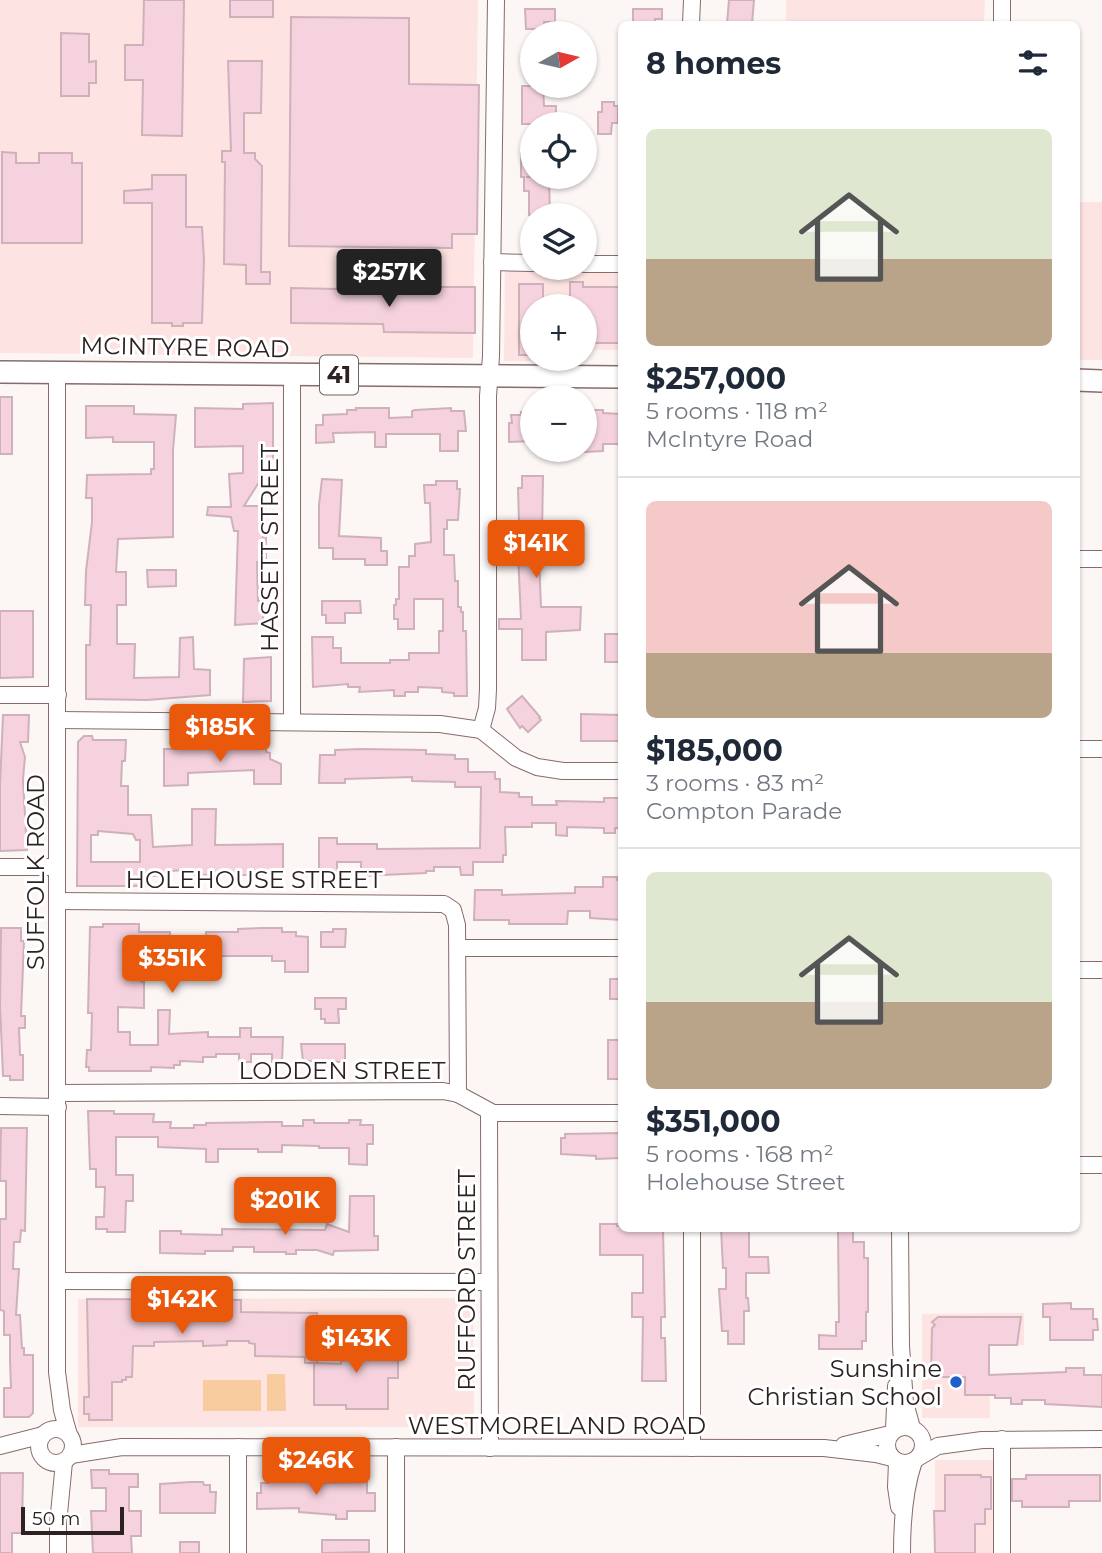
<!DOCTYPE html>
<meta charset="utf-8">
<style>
:root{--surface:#fff;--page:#f6f6f7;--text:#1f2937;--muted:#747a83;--line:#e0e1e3;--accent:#ea580c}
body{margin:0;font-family:Montserrat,sans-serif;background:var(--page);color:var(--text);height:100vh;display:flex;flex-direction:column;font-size:26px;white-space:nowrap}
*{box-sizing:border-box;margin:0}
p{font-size:23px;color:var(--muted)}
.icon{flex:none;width:38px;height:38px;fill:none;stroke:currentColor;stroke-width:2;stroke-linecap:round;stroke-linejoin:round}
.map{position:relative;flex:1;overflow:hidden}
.sheet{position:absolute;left:618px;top:21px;width:462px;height:1211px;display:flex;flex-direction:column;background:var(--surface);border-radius:10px;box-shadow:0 2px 5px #0004}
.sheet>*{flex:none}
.needle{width:46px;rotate:82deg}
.fabs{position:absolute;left:520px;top:21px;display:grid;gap:14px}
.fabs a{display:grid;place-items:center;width:77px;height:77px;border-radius:50%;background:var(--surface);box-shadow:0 2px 5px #0004;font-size:35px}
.scale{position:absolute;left:21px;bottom:18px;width:103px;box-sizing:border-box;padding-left:7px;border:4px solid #2d2121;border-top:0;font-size:19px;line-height:24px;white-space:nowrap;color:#2d2121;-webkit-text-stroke:5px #fff;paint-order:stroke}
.price{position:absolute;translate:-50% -60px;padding:0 16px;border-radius:7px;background:var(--accent);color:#fff;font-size:23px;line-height:46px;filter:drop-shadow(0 2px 4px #0008)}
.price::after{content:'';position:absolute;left:50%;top:42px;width:21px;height:16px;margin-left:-10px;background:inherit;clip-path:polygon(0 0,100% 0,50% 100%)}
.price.selected{background:#222;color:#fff}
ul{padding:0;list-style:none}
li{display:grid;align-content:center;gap:14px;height:371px;padding:0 28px}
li+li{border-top:2px solid var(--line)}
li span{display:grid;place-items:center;height:217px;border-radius:10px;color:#555}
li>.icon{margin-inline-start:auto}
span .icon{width:126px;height:126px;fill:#fffc;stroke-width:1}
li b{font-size:30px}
h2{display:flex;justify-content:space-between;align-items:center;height:84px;padding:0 28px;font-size:30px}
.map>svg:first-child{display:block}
</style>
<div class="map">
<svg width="1102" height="1553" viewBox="0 0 1102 1553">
<rect width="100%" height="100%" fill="#fcf6f5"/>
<g fill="#fde4e3">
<path d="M0 0H478L473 358 0 353Z"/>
<path d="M786 0H985L984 24H786Z"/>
<rect x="1076" y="202" width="26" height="158"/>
<path d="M505 265 532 268 621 267V350H585L584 306H532V359H569V361H504Z"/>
<path d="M473 1298 474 1427H78V1299Z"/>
<path d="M1024 1313V1345H989L990 1418H922V1314Z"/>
<path d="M935 1460H1007L1008 1553H935Z"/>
</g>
<g fill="#f9cc9f">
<path d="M267 1374H285L286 1411H267Z"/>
<rect x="203" y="1380" width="58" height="31"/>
</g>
<g fill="#f5d2de" stroke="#ceb1bb" stroke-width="2" fill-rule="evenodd">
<path d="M144 0H184L182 136 142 135 143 80H125V45H143Z"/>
<rect x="230" y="0" width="43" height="17"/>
<path d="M729 0H754L752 24H727Z"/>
<path d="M525 9H555V22H544V29H526Z"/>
<path d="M633 9H662V19H655V24H633Z"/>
<path d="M291 17 409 18V84L479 85 477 234H452V248L289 246Z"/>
<path d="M61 33 89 34V62L96 61V83H89V96H61Z"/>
<path d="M228 61H262L261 113H244V153H255V159L262 166 261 272H270V284H246V265L224 264 225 162H222V151H231Z"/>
<path d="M522 86H543L544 106H556V124H522Z"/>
<path d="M602 102H614V106H618V123H612L611 134H598V112H602Z"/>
<path d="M521 151H532V177H526H549L550 215H529V191H524V177H521Z"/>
<path d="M2 152 16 153V163H39V153H72V163H82V243H2Z"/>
<path d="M152 175H186V227H202L204 260 202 323H183V326H172V323H152V203H124V191L152 189Z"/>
<path d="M570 282H583V287H621V343H584V306H570Z"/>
<path d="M519 284H543V306H532V355H519Z"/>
<path d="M413 287H475V333L384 332 383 324 291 323V288L385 290V294H413Z"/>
<rect x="0" y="397" width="12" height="57"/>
<path d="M273 403V460L244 506H265L263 537H266V562H257L258 601H264L263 623 235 625 238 531H234L231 517 207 515 208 507H231L229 474 243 473V446L195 447V408L243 409V404Z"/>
<path d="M86 406H134V414L176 415 173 450V537L118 539 116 572H126V605H117V644H135L134 678 179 677 180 638 193 637 194 669 210 670V695L147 700 86 699V645H90L91 605H85L86 571 92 522V498H86L87 475 151 474V469H154V442H113V437L86 438Z"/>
<path d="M356 408H389V418L412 417V411L415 410 451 408V411H464L466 431H458V451H440V434H386V447H375V432L333 433 334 442 316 443V425H323V415L347 414V410H356Z"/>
<path d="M590 410H603V413L621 414V444H603V451L584 452V420H590Z"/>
<path d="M521 412H532V441L509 442V423H512L511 415H521Z"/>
<path d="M522 476H543L542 534H538L541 607H581L580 630 546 632V660H522V629H499V619H521L518 554H521V522H519L518 488H522Z"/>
<path d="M322 479 342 480 339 536 381 538V551H387V565H365V559H333V548H319V505Z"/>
<path d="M436 481H457V489H460L458 520H447V529H444V555H454L455 581H458V607H461V612H463V631H466L467 696H454V693L442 692V688L418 687V692H405V696H394V690L359 692 360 687H348V684L313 687 312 637H333V648H341V663H390V660H409V653H439V631H443V599H414V629H398V619H394V605H396V599H399V567H409V556H415V544L431 542 430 503H425L424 485H436Z"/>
<path d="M147 570H176V586L148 587Z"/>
<path d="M322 601H360L361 613H345V623H326V615H322Z"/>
<path d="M0 611H33V677L0 678Z"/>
<path d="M605 634H620L621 637 620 662H605Z"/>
<path d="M271 657V701L243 702 244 659Z"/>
<path d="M522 696 540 717 539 718 541 720 528 732 522 726 520 728 507 709Z"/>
<path d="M581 714 621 715V741H581Z"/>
<path d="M3 715H29L28 742H20L25 757 23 779 27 850 0 851V785Z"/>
<path d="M84 736H92L93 740H126L125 761H122L121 786H128V815H151L153 847 192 845V809H216L215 845 283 844V875H194L195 869 171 871 170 875 150 876V886H77L78 742ZM98 831 133 834 136 840H140V862H91V835H98Z"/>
<path d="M266 747V752L270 753V759L281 764V784H254V770L188 773V785L164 786V749Z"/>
<path d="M361 749 426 750V754L455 755V759H468V772H495V779H500V792L519 793V797H532V805H557L556 801 604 802V798H619V802H621V828H615V833H604V828L567 827V836L556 835V823H532V827H505L506 855H503V862H473V875H461L460 867H434V871H426V873L361 876V862H337V871H319V838H337V844H377V849L480 848 481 787H455V782L412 781V777L345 779V783H319L320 755H335V750Z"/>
<path d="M603 877H617V880H621V920L590 918V911H568L567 924H509V920H474L475 890H502V895L575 893V887H603Z"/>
<path d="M103 924H139V932H170V938L184 940 206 939V932H238V929L263 928H282V932H296V936L308 937V972H285V961H272V956H219V959H209V956L159 958V943H133L132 966H141V982H144V1008L118 1007V1032H130V1045H158V1010H170L169 1034 208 1032V1037H240V1028H251V1037H283L282 1062H272V1054H251V1062H239V1054H216V1057H203V1062L180 1061V1065H174V1068L151 1067V1071H89V1067H86L87 1050H91L92 1013H88L90 927H103Z"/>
<path d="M1 928H21V941H24L21 1016H25V1028H19L20 1055H23V1080H10V1076H3L0 1005Z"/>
<path d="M333 929H346L345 947H321V932H333Z"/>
<rect x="610" y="979" width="11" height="20"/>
<path d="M315 998H346V1009H338L339 1023H325V1019H321V1009H315Z"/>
<rect x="608" y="1040" width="13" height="39"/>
<path d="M301 1044H345V1062L303 1061Z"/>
<path d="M88 1111H114V1114H154L153 1122H171L170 1128H194V1125H206V1123L269 1122H282V1126H303V1120H314V1123H349V1120H361L360 1125H373V1144H367V1165L349 1164V1148H319V1146L282 1145V1152H258V1149H218V1162H206V1149L158 1147V1137H116V1175H133V1201H126L125 1232H107V1229H96V1217H104L105 1187H96V1169H90Z"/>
<path d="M1 1128H27L25 1231 21 1230 20 1242H14L13 1269H19L16 1315H20L22 1348H24V1355H33V1413L29 1417H4V1388H11L10 1360V1335H4V1311L0 1310V1219H6V1181H0Z"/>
<path d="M619 1133V1158L596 1159V1156L561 1154V1138H565V1134Z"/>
<path d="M350 1196H374V1236H378V1250L334 1251 333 1255 317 1250H296V1254H286V1252H254V1247H233V1251H205V1254L160 1253V1231H181V1234L222 1235V1229L325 1230 327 1224 349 1232Z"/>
<path d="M600 1224H617V1226H621V1228L663 1230 665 1317H661V1338H665L666 1381H642L643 1317H632V1293H643V1255H600Z"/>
<path d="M721 1228H749V1257H768L769 1273H746V1298H748L749 1311H744V1344H728V1331H722L719 1289H726V1268H723Z"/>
<path d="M838 1230H853V1242H864V1258H868V1312H866V1341H862V1349H819V1335L836 1336V1322H839Z"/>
<path d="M87 1299 241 1300V1312L317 1313V1363H305V1357L255 1356V1344L249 1343V1341H227V1345L203 1346V1341L154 1342V1346H133L132 1377H126V1380H122V1382H112V1420H89V1414H84V1397H89Z"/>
<path d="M1071 1303V1309H1093V1319H1097L1098 1330H1093V1340H1050V1317H1043V1304Z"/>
<path d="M938 1317H1021L1017 1345H989V1375L1066 1372V1368H1084V1375H1102V1407L1045 1404V1400H1022V1404H1011V1398H995V1395H965V1377H931L932 1328 935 1325 932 1322Z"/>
<path d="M341 1331H376V1356H398V1378H388V1409H346V1405H314V1363L341 1364Z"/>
<path d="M91 1470H109V1474H138V1487H129V1511H141V1536H131L132 1553H93L91 1511H106V1488H92Z"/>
<path d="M0 1473H23L22 1533H12V1553H0Z"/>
<path d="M945 1475H981V1477H991V1509H985V1524H975V1553H935L934 1511H945Z"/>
<path d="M1026 1475H1100V1501H1069V1507H1022V1501H1012V1479H1026Z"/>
<path d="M270 1479H316V1483L367 1482V1493H375V1511H347V1519H336V1515L299 1512V1508L257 1509V1493H261V1483H269Z"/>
<path d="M191 1482H203L204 1485H210V1492H216L215 1513H160V1484Z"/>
<path d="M322 1540H369V1552L322 1553Z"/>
<rect x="180" y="1542" width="19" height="11"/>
</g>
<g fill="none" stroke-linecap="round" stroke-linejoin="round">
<g stroke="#886b6b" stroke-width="18">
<g id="minor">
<path d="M691 24 692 0"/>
<path d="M1002 24V0"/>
<path d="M492 262 532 263"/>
<path d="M584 264H621"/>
<path d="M57 373V1372L62 1410 69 1435"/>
<path d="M1076 559H1102"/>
<path d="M0 695H58"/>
<path d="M58 720 440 724 481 730 516 758 537 767 563 771H621"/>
<path d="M292 721V375"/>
<path d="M481 730 487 708 488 689V396L491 356 496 0"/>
<path d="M1076 749H1102"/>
<path d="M0 867H57"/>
<path d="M57 901 444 904 453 910 457 925 458 1094"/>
<path d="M458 948H621"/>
<path d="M1076 970H1102"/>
<path d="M58 1093 443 1091 458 1094 493 1113H621"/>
<path d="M0 1106 58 1107"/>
<path d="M489 1112 490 1448"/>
<path d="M1076 1165H1102"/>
<path d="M692 1228V1448"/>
<path d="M900 1228 901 1346 905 1403 912 1428"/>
<path d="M58 1281 489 1282"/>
<circle cx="905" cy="1445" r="18"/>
<path d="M894 1429 896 1386"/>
<circle cx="56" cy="1446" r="17"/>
<path d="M1002 1439V1553"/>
<path d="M844 1445 890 1434"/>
<path d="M0 1446 43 1435"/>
<path d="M71 1455 122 1447 824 1448 876 1454 892 1458"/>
<path d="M919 1457 938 1446 982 1440 1102 1439"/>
<path d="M897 1462 896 1487 899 1507"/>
<path d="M58 1553V1524L64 1462"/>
<path d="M238 1553V1447"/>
<path d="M396 1553V1447"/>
<path d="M902 1553C902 1522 904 1490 914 1461"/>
</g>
</g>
<g stroke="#886b6b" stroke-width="24">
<g id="major">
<path d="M0 372 621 377"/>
<path d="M1076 380 1102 381"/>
</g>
</g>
<use href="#minor" stroke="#fff" stroke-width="16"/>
<use href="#major" stroke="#fff" stroke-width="21"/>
</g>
<circle fill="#225dca" stroke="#fff" stroke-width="2.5" cx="956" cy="1382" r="7"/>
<g text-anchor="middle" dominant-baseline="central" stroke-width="6" stroke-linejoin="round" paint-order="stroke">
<rect fill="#fff" stroke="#6c6464" stroke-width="2" x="320" y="355.5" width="38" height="39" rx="5"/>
<g font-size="23" font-weight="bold" fill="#2d2121">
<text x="339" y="375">41</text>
</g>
<g font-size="24" fill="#2d2121" stroke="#fff">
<text transform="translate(185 347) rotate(1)">MCINTYRE ROAD</text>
<text transform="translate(269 548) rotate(-90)">HASSETT STREET</text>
<text transform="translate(35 872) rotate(-90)">SUFFOLK ROAD</text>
<text x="254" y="879">HOLEHOUSE STREET</text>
<text x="342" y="1070">LODDEN STREET</text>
<text transform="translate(466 1280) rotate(-90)">RUFFORD STREET</text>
<text x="557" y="1425">WESTMORELAND ROAD</text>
</g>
<g font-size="24" fill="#2d2121" stroke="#fff" text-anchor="end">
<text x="942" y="1368">Sunshine<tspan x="942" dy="28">Christian School</tspan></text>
</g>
</g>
</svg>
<div class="fabs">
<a><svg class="needle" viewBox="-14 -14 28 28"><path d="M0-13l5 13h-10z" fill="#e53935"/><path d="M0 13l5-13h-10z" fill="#747a83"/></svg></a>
<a><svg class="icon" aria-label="locate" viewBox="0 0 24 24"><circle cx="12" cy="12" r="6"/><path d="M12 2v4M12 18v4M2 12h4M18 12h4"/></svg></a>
<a><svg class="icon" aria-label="layers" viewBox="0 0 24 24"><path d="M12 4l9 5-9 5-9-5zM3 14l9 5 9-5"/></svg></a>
<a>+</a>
<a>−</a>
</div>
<div class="scale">50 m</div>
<b class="price selected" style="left:389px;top:309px">$257K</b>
<b class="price" style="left:536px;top:580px">$141K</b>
<b class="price" style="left:220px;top:764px">$185K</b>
<b class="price" style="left:172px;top:995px">$351K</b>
<b class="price" style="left:285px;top:1237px">$201K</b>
<b class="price" style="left:182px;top:1336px">$142K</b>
<b class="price" style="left:356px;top:1375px">$143K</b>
<b class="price" style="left:316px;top:1497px">$246K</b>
<section class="sheet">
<h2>8 homes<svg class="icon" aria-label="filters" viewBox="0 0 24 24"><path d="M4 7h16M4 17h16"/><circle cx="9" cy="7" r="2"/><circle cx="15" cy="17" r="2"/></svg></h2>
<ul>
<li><span style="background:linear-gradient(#dfe7d0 60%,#b9a48a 0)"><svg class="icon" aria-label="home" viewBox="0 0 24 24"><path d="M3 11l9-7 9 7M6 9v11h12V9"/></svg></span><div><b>$257,000</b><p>5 rooms · 118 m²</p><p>McIntyre Road</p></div></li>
<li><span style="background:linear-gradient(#f6c9c9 70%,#b9a48a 0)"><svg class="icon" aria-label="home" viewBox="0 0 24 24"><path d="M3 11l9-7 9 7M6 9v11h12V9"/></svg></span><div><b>$185,000</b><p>3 rooms · 83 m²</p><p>Compton Parade</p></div></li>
<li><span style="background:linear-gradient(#dfe7d0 60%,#b9a48a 0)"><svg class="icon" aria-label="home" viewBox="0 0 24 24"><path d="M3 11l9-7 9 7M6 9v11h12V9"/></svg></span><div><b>$351,000</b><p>5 rooms · 168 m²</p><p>Holehouse Street</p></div></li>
</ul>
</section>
</div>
